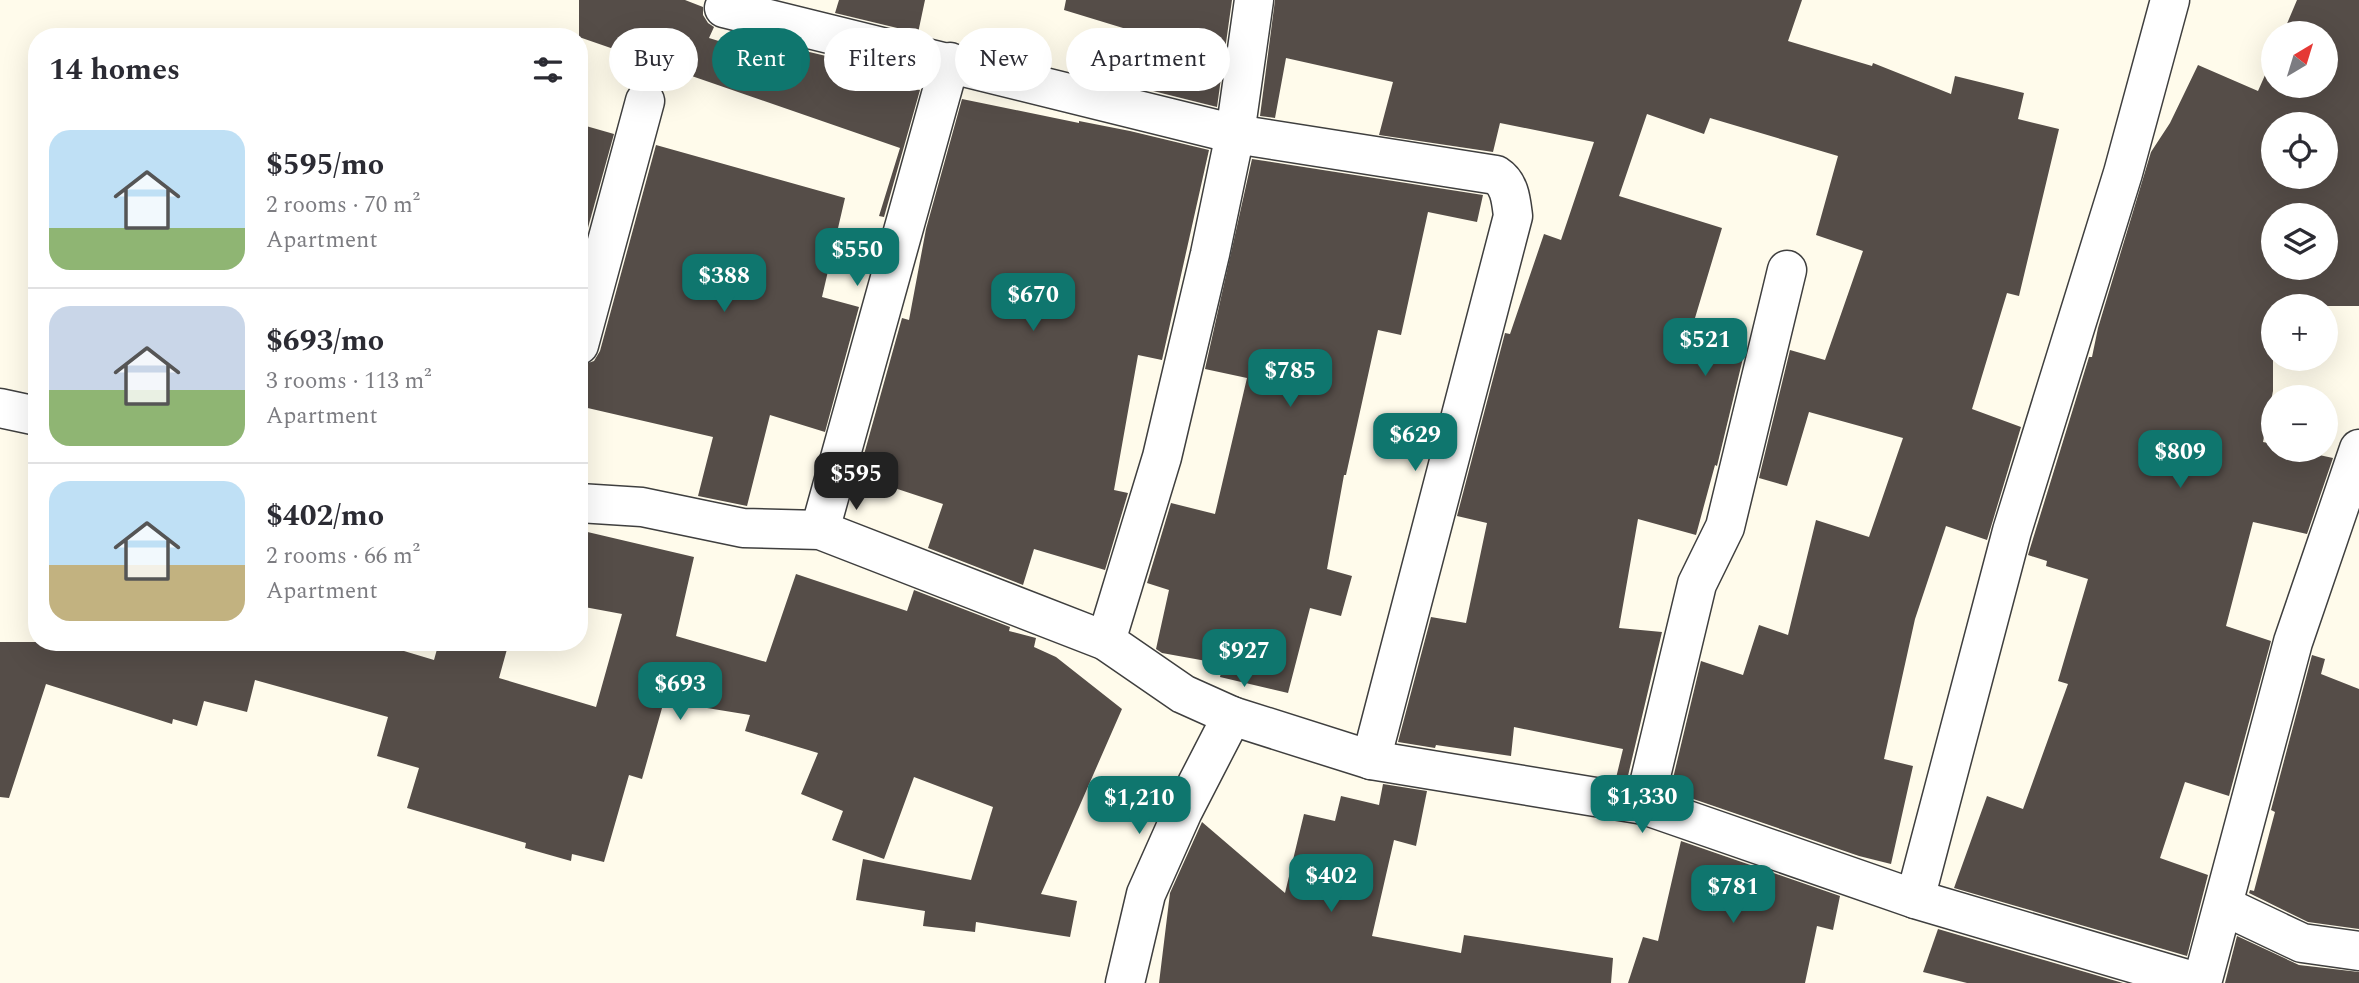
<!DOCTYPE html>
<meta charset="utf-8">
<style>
:root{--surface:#fff;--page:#f2f2f3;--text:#2b2b33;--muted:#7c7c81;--line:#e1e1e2;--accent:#0f766e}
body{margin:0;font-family:Spectral,serif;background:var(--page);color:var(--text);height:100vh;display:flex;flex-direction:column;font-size:26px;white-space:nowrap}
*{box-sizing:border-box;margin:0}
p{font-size:23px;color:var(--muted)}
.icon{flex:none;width:38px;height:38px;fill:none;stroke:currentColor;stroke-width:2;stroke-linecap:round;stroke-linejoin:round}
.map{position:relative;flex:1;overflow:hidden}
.drawer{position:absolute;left:28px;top:28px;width:560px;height:623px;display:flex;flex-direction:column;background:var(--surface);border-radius:28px;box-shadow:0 7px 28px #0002}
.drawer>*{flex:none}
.banner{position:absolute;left:609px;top:28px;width:665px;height:63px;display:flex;gap:14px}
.needle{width:46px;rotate:38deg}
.controls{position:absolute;left:2261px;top:21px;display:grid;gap:14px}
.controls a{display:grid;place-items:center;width:77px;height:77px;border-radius:50%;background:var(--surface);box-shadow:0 7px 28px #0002;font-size:35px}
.price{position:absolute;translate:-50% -60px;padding:0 16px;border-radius:14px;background:var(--accent);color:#fff;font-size:23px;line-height:46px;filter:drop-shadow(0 2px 4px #0008)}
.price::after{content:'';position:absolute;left:50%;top:42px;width:21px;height:16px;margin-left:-10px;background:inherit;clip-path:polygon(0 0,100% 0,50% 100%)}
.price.selected{background:#222;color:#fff}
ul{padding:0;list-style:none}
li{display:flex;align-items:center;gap:21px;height:175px;padding:0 21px}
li+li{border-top:2px solid var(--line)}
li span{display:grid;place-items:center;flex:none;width:196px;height:140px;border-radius:21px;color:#555}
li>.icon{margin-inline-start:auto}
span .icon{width:84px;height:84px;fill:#fffc;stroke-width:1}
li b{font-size:30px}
h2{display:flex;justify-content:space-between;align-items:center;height:84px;padding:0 21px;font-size:30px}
.chip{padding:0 24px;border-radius:32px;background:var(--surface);box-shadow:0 7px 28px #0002;font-size:24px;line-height:63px}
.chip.selected{background:var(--accent);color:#fff}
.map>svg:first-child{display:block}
</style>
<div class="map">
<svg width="2359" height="983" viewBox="0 0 2359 983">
<rect width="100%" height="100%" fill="#fffbeb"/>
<g fill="#554d48" fill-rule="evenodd">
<path d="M579 0H685L703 7V15L708 23 714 27 709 38 797 65 801 50 910 76 909 81H911L910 88 920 90 884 217 879 216 900 148 579 37Z"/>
<path d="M839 0H925L918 33 835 13Z"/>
<path d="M1066 0H1232L1217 107 1137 87 1146 35 1064 10Z"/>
<path d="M1275 0H1802L1788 41 1872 66 1873 63 1951 94 1955 76 2024 93 2018 119 2059 129 2019 296 2007 293 1972 409 2021 427 1987 540 1946 526 1915 619 1884 759 1913 766 1891 864 1859 856 1670 791 1701 661 1743 675 1759 625 1788 635 1816 520 1869 537 1903 438 1809 412 1787 486 1759 478 1790 350 1825 360 1863 251 1816 235 1838 156 1710 118 1704 134 1647 114 1619 196 1722 228 1689 338 1744 354 1717 466 1715 465 1696 535 1638 519 1619 628 1662 632 1627 780 1616 778 1623 749 1514 727 1511 756 1436 745 1435 748 1398 742 1431 617 1466 623 1487 523 1457 516 1505 333 1510 334 1544 234 1561 240 1594 142 1500 123 1493 152 1379 135 1393 82 1286 58 1275 118 1260 116Z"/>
<path d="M2297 0H2359V306H2273V391L2263 442 2273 444V450H2296L2333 458 2307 534 2253 522 2226 626 2271 641 2229 796 2185 782 2160 858 2208 875 2187 956 1954 888 1987 796 2023 809 2068 684 2058 681 2088 579 2046 566 2047 561 2028 555 2089 357H2092L2098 328 2151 152 2170 123 2198 65 2258 91 2273 57V86H2326V33H2283ZM2273 124H2326V177H2273ZM2273 215H2326V268H2273Z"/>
<path d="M962 99 1079 123V121L1130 131 1209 150 1162 360 1138 355 1114 490 1128 493 1105 570 1034 549 1023 585 928 548 943 504 858 476 902 318 909 320 926 229Z"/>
<path d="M579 124 614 134 579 260Z"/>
<path d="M656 145 845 198 822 297 859 307 825 432 770 415 747 506 698 496 713 437 579 406V366L594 361 600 351Z"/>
<path d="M1252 159 1483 195 1477 222 1428 212 1401 335 1378 330 1346 475H1344L1327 569 1352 576 1341 616 1310 608 1288 693 1220 677 1223 664 1162 653 1156 649 1169 590 1147 583 1171 503 1215 514 1247 378 1205 369Z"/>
<path d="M579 530 694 557 676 636 766 662 796 574 907 611 914 590 1010 627 1009 631 1036 638 1034 647 1056 657 1122 709 1041 894 1077 901 1070 937 976 922 975 932 923 926 925 911 856 900 863 859 971 880 993 807 914 777 884 859 832 840 843 811 801 794 818 753 745 731 750 715 664 701 642 779 629 775 604 862 572 854 571 861 525 848 526 843 407 808 419 768 377 756 388 717 255 680 247 712 204 701 197 726 173 719 172 724 46 684 9 798 0 797V642H374L434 660 439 642H509L499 678 596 707 622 614 579 606Z"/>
<path d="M2312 655 2325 659 2321 674 2359 689V929L2308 922 2249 893 2250 890 2254 891 2275 812 2271 810Z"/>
<path d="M1383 784 1427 791 1416 846 1394 840 1372 936 1461 953 1464 935 1613 958 1611 983H1159L1170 893 1202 822 1285 893 1304 814 1335 821 1341 796 1379 805Z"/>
<path d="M1681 841 1840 896 1833 930 1817 926 1805 983H1628L1643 937 1658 941Z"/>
<path d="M1938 929 2123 983H1967L1923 972Z"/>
<path d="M2237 936 2299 965 2359 972V983H2225Z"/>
</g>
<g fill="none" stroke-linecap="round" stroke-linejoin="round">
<g stroke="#3f3f3f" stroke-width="41">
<g id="street">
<path d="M2170 0 2123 173 2012 531 1915 899 2200 983"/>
<path d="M724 8 1235 134 1496 175C1510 184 1511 200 1513 216L1371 760"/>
<path d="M579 345 645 101"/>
<path d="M0 408 37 416"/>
<path d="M579 503 642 507 743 528 820 530 1106 641 1183 694 1232 716 1371 760 1644 805 1915 899"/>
<path d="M820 530 950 62"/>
<path d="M1106 641 1162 457 1210 254 1235 134 1254 0"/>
<path d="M1644 805 1697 584 1725 527 1787 270"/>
<path d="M2224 906 2302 943 2359 951"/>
<path d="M1125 983 1146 894 1183 811 1232 716"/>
<path d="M2202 983 2293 642 2359 449"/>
</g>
</g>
<use href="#street" stroke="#fff" stroke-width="38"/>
</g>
</svg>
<div class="controls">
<a><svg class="needle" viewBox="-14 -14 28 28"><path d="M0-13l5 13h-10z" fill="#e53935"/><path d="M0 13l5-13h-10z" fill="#7c7c81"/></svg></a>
<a><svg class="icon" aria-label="locate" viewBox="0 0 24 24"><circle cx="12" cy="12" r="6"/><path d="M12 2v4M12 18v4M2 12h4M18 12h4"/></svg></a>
<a><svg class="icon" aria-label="layers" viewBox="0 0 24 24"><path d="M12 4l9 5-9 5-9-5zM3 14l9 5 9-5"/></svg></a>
<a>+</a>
<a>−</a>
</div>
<b class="price" style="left:857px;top:288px">$550</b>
<b class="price" style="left:724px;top:314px">$388</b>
<b class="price" style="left:1033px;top:333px">$670</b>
<b class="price" style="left:1705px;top:378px">$521</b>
<b class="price" style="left:1290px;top:409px">$785</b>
<b class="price" style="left:1415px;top:473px">$629</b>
<b class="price" style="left:2180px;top:490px">$809</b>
<b class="price selected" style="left:856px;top:512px">$595</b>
<b class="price" style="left:1244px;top:689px">$927</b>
<b class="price" style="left:680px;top:722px">$693</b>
<b class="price" style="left:1642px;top:835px">$1,330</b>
<b class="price" style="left:1139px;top:836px">$1,210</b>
<b class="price" style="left:1331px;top:914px">$402</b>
<b class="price" style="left:1733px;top:925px">$781</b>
<div class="banner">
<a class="chip">Buy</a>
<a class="chip selected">Rent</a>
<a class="chip">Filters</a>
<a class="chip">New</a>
<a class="chip">Apartment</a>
</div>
<section class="drawer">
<h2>14 homes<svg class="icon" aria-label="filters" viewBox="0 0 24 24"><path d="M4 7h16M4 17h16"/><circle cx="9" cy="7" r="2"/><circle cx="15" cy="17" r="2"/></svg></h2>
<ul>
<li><span style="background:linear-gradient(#bfe0f5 70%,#8fb573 0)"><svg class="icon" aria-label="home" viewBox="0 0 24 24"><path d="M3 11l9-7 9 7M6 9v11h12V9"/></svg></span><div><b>$595/mo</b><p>2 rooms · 70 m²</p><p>Apartment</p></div></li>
<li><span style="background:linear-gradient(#c9d6e8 60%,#8fb573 0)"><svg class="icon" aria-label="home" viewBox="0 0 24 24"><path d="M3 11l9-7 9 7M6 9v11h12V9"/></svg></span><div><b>$693/mo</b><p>3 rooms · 113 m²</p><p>Apartment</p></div></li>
<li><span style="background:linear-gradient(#bfe0f5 60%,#c2b280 0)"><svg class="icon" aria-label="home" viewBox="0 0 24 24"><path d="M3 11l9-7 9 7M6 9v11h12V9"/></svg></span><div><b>$402/mo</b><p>2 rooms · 66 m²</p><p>Apartment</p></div></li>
</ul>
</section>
</div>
